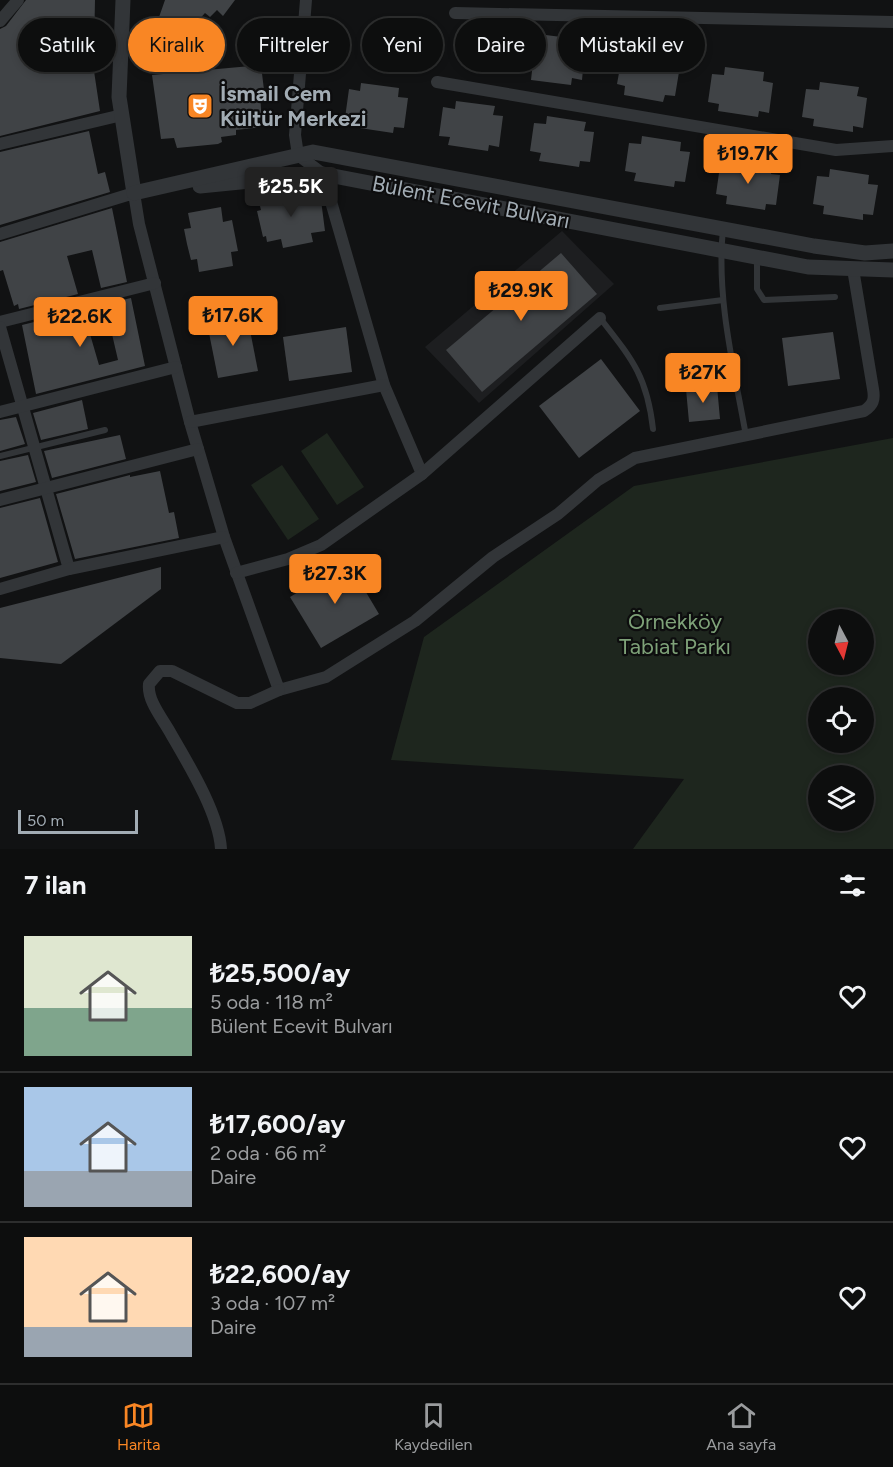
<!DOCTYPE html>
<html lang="tr">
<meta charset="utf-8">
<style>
:root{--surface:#0d0e0e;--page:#1b1c1c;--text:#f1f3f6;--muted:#9a9c9e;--line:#2d2e2e;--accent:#f98624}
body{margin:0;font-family:Figtree,sans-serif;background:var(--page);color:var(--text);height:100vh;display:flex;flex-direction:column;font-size:22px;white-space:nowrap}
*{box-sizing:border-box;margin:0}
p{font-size:20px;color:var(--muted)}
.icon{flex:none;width:33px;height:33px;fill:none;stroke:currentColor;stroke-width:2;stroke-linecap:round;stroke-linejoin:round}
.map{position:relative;height:849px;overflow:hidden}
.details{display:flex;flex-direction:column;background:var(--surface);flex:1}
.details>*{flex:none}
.guide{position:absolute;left:18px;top:18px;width:858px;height:54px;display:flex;gap:12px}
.needle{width:39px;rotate:173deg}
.buttons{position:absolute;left:808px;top:609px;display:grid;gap:12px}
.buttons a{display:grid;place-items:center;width:66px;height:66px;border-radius:50%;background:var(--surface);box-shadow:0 3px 9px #0003,0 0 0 2px var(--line);font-size:30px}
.scale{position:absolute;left:18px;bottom:15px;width:120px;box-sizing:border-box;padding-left:6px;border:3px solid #a2acb4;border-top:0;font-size:16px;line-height:21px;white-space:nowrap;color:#a2acb4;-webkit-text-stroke:4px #0d0d0e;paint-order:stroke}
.price{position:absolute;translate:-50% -51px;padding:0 14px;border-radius:6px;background:var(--accent);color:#111;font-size:20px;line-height:39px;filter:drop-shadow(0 2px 3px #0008)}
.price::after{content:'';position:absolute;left:50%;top:36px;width:18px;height:14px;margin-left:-9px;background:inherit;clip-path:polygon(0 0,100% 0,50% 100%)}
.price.active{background:#222;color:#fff}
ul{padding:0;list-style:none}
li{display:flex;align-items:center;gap:18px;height:150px;padding:0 24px}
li+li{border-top:2px solid var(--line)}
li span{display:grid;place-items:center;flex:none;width:168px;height:120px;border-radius:0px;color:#555}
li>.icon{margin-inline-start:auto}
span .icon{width:72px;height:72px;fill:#fffc;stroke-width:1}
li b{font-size:26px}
h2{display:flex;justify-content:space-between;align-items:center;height:72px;padding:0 24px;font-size:26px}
.pill{padding:0 21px;border-radius:27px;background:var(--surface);box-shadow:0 3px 9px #0003,0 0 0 2px var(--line);font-size:21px;line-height:54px}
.pill.active{background:var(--accent);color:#111}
.menu{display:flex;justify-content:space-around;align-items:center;height:84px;border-top:2px solid var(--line);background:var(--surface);font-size:16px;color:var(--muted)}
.menu a{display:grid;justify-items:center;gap:3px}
.menu .active{color:var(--accent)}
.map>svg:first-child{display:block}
</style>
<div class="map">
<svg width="893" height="849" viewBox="0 0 893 849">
<rect width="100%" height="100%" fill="#111213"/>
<path fill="#1d1e20" d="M562 231 614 284 479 403 425 347Z"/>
<g fill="#1e261e" fill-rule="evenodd">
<path d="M327 433 364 487 337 505 301 451Z"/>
<path d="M893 438V849H633L684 779 391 760 424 637 634 486ZM819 620H864V664H819ZM819 698H864V742H819ZM819 776H864V820H819Z"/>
<path d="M282 465 319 519 288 540 251 485Z"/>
</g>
<g fill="#404346">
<path d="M26 0H95L94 50 97 71H94L100 111 0 136V29L6 26Z"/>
<path d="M165 0H235L223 16 217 10 210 17 205 13 185 35H175L158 20Z"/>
<path d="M538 34 577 39 576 48 585 49 582 80 572 78 571 85 531 80 532 71 523 70 527 41 537 42Z"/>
<path d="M633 49 671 56 670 65 680 66 675 96 665 95 663 102 624 95 625 86 617 84 622 56 631 57Z"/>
<path d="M261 65 264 90 260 91 262 127 236 130V135L221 137 222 142 218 144 177 148 174 138 161 139 152 75Z"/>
<path d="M725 67 764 72 763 81 773 83 769 113 759 111 758 117 718 111 719 104 708 102 712 74 724 75Z"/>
<path d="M820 82 859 87 857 96 867 98 863 128 853 126V132L813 126 814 119 802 117 806 89 819 90Z"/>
<path d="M361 83 399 88 398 97 408 98 404 128 394 127 393 133 353 127 354 119 345 118 349 89 360 91Z"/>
<path d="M456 101 495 106 493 115 503 116 499 147 489 145 488 151 448 145 450 137 439 136 443 107 455 109Z"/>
<path d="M547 116 586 122 584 131 594 132 590 162 580 161 579 167 539 161 541 153 530 151 534 123 546 124Z"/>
<path d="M89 131 98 174 105 172 110 192 0 225V152Z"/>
<path d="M642 136 681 142 680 151 690 152 685 182 675 181 674 187 634 181 636 173 625 171 629 143 641 144Z"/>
<path d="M733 159 772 165 771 174 780 175 776 205 766 204 765 210 726 204 727 196 716 194 720 166 732 167Z"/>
<path d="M830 169 869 175 868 184 878 185 873 215 863 214V220L823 214 824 206 813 204 817 176 829 177Z"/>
<path d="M301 188 303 197 316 195 318 201 321 200 325 231 311 233 313 242 283 248 281 239 267 242 266 236 263 237 257 211 261 210 259 202 271 200 270 194Z"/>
<path d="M221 207 223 222 232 220 238 251 231 252 233 266 199 272 197 259 191 260 187 244 184 229 191 228 188 213Z"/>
<path d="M112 208 127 282 101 288 92 250 67 256 78 294 19 309 18 304 14 306 3 270 0 271V242Z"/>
<path d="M561 253 597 294 482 392 446 350Z"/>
<path d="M131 298 145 366 36 394 22 325 83 310 99 365 118 360 105 304Z"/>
<path d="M247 315 258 371 218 378 207 323Z"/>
<path d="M346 327 352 372 289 381 283 337Z"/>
<path d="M833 332 840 379 788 386 782 338Z"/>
<path d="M601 359 640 411 579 458 539 406Z"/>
<path d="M717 386 720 419 689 422 686 389Z"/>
<path d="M82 400 88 429 41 440 33 413Z"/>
<path d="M16 417 25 444 0 451V420Z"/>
<path d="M120 435 126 459 52 478 44 451Z"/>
<path d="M28 455 36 482 0 491V461Z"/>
<path d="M160 471 169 513 174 512 179 538 75 559 56 494 130 475V477Z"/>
<path d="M40 498 58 562 0 578V508Z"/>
<path d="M348 562 379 614 321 648 290 597Z"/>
<path d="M161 567V589L61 664 0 658V608Z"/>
</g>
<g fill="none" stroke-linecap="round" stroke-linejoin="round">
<g stroke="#323538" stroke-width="6">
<path d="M723 229C716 298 734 368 746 436"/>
<path d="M757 258V289L764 300 835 297"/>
<path d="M660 308 723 300"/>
<path d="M600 318C632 359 647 376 653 429"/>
<path d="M0 456 105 430"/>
</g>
<g stroke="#323538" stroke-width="12">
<path d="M306 0 295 135 298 155 323 174 384 385 422 474"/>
<path d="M455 13 893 22"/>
<path d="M0 21 18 0"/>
<path d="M437 82 836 150 893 146"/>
<path d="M0 144 122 115"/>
<path d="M0 234 134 193 139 224 190 422 224 537 279 690 326 677 415 621 493 557 558 514 598 480 635 458 864 411C873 405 875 400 873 389L853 269"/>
<path d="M0 322 155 283"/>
<path d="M0 327 69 569"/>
<path d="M0 412 176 367"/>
<path d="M190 422 384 385"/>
<path d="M0 500 198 449"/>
<path d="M236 573 288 559 321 545 422 474 600 318"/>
<path d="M0 589 69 569 224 537"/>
<path d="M221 849C219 814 189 765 171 734 163 719 147 701 149 684L160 671H172L237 703H250L279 690"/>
</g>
<g stroke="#323538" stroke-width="15">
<path d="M123 0 119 97 134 193"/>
<path d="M200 186 323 174 808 267 893 270"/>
<path d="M134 193 313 152 814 246 865 253 893 251"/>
</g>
</g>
<defs>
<g id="theatre-square" transform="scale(1.35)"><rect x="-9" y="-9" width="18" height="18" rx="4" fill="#f98624" stroke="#0d0d0e"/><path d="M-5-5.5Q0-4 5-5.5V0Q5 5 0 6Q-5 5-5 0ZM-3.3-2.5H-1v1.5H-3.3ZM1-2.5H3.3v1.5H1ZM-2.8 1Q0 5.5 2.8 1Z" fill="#fff"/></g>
</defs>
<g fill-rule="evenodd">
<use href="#theatre-square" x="200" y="106"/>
</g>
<g text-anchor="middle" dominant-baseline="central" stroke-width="4.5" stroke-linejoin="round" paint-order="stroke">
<g font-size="22" font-weight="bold" fill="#a2acb4" stroke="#0d0d0e" text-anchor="start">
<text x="220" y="93">İsmail Cem<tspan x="220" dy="25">Kültür Merkezi</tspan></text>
</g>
<g font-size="22" fill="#a2acb4" stroke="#0d0d0e">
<text transform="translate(471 202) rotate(11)">Bülent Ecevit Bulvarı</text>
</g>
<g font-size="22" fill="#7ea178" stroke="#0d0d0e">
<text x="675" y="621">Örnekköy<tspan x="675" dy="25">Tabiat Parkı</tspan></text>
</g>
</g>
</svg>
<div class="buttons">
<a><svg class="needle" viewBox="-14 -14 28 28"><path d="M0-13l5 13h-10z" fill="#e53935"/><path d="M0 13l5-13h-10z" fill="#9a9c9e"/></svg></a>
<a><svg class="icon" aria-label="locate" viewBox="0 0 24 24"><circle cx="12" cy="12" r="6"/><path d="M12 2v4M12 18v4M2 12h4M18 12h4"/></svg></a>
<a><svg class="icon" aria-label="layers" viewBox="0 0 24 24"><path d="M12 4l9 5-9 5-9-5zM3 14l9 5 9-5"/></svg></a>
</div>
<div class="scale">50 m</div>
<b class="price" style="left:748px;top:185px">₺19.7K</b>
<b class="price active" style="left:291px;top:218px">₺25.5K</b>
<b class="price" style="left:521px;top:322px">₺29.9K</b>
<b class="price" style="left:233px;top:347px">₺17.6K</b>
<b class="price" style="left:80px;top:348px">₺22.6K</b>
<b class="price" style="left:703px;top:404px">₺27K</b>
<b class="price" style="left:335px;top:605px">₺27.3K</b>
<div class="guide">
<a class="pill">Satılık</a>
<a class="pill active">Kiralık</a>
<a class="pill">Filtreler</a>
<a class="pill">Yeni</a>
<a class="pill">Daire</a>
<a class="pill">Müstakil ev</a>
</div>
</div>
<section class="details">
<h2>7 ilan<svg class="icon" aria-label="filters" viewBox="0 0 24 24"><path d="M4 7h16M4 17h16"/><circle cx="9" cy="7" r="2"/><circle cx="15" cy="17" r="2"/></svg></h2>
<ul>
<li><span style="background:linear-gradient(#dfe7d0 60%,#7fa58c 0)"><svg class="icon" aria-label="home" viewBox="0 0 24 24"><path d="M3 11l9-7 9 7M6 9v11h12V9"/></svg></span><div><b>₺25,500/ay</b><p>5 oda · 118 m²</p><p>Bülent Ecevit Bulvarı</p></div><svg class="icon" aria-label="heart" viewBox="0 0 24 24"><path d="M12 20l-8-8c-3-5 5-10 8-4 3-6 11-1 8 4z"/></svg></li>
<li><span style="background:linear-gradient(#a9c7e8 70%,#9aa5b1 0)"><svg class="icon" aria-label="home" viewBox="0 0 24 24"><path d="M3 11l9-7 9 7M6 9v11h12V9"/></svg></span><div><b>₺17,600/ay</b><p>2 oda · 66 m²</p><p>Daire</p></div><svg class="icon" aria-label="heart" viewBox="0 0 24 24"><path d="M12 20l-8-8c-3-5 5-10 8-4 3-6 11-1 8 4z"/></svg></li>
<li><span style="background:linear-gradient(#ffd9b3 75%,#9aa5b1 0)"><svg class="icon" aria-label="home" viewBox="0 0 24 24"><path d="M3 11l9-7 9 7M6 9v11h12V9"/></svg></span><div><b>₺22,600/ay</b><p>3 oda · 107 m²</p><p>Daire</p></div><svg class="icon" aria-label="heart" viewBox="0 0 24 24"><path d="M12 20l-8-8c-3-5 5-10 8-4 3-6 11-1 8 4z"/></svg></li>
</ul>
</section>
<nav class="menu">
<a class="active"><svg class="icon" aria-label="map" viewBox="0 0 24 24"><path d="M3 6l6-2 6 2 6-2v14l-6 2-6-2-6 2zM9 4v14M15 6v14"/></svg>Harita</a>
<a><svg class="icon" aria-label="saved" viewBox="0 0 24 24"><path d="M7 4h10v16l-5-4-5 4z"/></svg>Kaydedilen</a>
<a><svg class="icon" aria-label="home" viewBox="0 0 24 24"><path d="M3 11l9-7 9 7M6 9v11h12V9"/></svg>Ana sayfa</a>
</nav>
